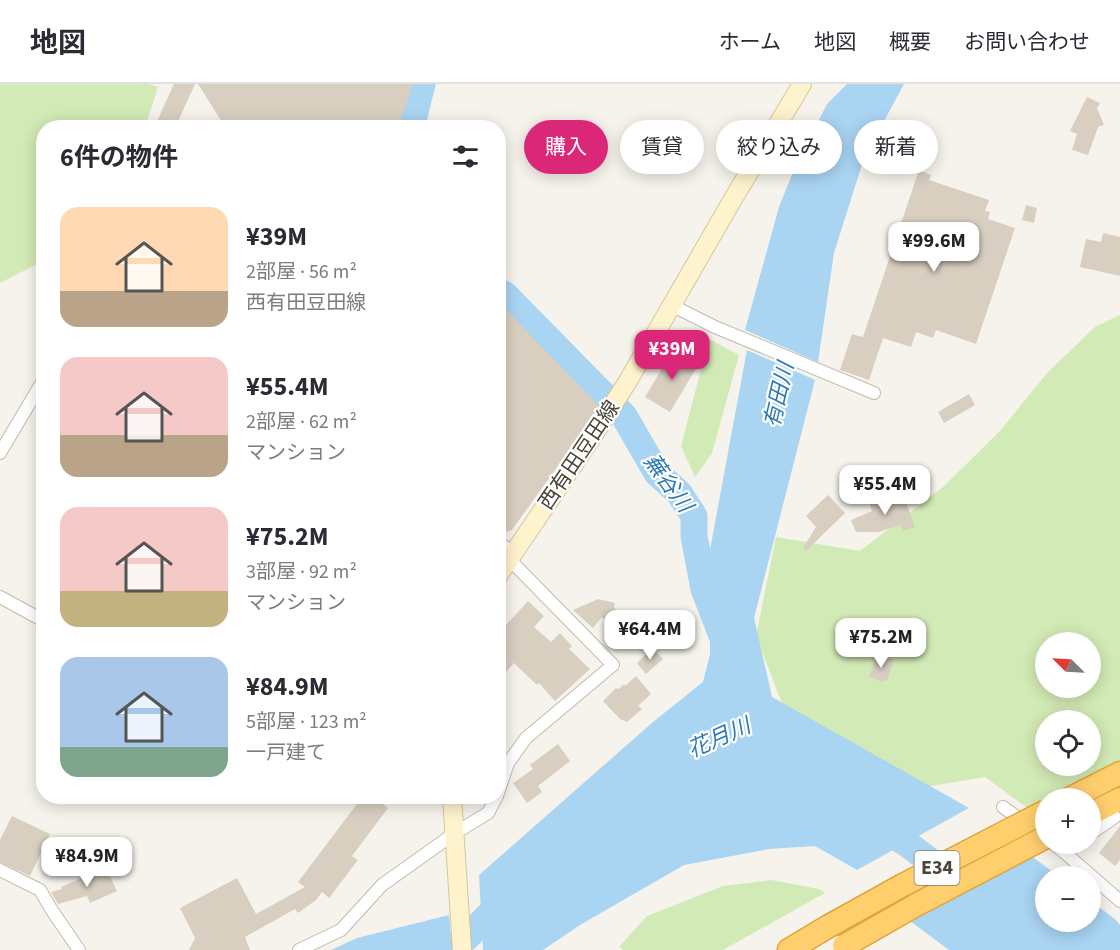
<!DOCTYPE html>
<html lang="ja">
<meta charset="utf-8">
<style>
:root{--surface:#fff;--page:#f2f2f3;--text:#2b2b33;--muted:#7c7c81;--line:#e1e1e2;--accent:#db2777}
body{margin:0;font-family:"Source Sans 3","Noto Sans JP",sans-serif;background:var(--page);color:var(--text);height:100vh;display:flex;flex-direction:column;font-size:22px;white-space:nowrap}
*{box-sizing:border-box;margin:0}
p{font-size:20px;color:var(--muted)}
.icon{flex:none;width:33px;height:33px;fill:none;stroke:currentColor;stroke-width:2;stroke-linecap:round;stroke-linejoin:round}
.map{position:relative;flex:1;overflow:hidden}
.side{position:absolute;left:36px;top:36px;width:470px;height:684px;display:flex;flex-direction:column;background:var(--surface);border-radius:24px;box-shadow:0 3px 15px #0003}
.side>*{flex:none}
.banner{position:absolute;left:524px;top:36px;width:506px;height:54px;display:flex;gap:12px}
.needle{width:39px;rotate:294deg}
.controls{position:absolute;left:1035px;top:548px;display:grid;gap:12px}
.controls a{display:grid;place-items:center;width:66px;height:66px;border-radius:50%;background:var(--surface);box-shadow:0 3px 15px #0003;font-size:30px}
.price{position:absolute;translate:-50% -51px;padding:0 14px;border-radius:12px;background:#fff;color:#222;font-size:20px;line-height:39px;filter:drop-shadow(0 2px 3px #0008)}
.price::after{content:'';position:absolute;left:50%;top:36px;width:18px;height:14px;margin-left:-9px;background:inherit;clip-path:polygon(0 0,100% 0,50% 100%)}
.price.active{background:var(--accent);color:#fff}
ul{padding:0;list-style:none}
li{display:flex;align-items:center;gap:18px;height:150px;padding:0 24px}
li span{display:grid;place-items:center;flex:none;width:168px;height:120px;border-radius:18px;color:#555}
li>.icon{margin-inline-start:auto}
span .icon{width:72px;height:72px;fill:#fffc;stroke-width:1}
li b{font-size:26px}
h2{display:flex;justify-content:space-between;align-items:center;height:72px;padding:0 24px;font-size:26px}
.chip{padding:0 21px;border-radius:27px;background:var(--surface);box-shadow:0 3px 15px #0003;font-size:21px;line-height:54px}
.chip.active{background:var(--accent);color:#fff}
header{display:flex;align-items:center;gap:36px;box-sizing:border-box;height:84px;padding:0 30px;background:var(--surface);border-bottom:2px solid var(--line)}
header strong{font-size:28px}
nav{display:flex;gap:33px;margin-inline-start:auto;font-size:21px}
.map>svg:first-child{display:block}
</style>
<header>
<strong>地図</strong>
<nav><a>ホーム</a><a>地図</a><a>概要</a><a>お問い合わせ</a></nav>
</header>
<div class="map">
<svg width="1120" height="866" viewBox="0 0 1120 866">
<rect width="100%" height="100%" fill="#f6f3ec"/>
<g fill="#d2eab5" fill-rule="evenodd">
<path d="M0 0H149L158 3 145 43 44 44 43 177 0 199Z"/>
<path d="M1120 231V724L1091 739 1090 714H1046L1045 737 985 693 902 707 790 640 756 552 776 453 860 467 943 403 1000 347 1047 289 1095 243ZM1046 558H1090V603H1046ZM1046 636H1090V681H1046Z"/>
<path d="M709 255 739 271 712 369 695 393 681 362Z"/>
<path d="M771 796 819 805 825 809 723 866H624L619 863 647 832 723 802Z"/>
</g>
<g fill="#a9d4f2">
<path d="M847 0H904L864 74 834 169 818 278 745 246 779 123 795 83 827 20Z"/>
<path d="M747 266 815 296 754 534 772 613 969 724 857 786 815 762 769 765 684 781 580 841 543 866H483L479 791 653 638 703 598 710 570V466Z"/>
<path d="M1025 767 1058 792H1046V837H1090L1091 817 1116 836 1120 841V866H949L902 831Z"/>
<path d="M449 831 452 866H331L357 854Z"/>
</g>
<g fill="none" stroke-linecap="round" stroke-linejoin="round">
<g stroke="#a9d4f2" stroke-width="27">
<path d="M413 44 412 40 422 0"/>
<path d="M498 207 505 211 624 332 657 389 679 409 694 432V452L704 505 724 557"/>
<path d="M876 740 906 759 978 813"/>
<path d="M449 866 466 854 507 813"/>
</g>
</g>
<g fill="#d8cfc1">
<path d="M174 0H195L175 44H154Z"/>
<path d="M198 0H413L398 44H219L222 38Z"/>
<path d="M1087 13 1100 19 1097 24 1104 41 1098 43 1088 71 1072 66 1077 50 1070 47Z"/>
<path d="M919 86 931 91 929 96 989 116 985 127 990 128 988 135 1015 144 976 260 936 246 933 254 916 248 911 263 883 254 869 296 840 286 852 250 863 253Z"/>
<path d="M1026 121 1037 124 1034 139 1022 136Z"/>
<path d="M1103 149 1120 153V192L1080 183 1086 155 1101 158Z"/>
<path d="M498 217 599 322 576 357 512 446 499 450H498Z"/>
<path d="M673 266 698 281 670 328 645 313Z"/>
<path d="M969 310 975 321 944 339 938 328Z"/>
<path d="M903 409 915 443 903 447 901 441 878 448H856L851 436 872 427 869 417 886 411 888 415Z"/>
<path d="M828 411 845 429 806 467 803 464 816 443 806 432Z"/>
<path d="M598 515 615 519 614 524 629 537 621 546 615 541 613 544 602 533 593 544 573 526Z"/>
<path d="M528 517 544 532 534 543 551 558 560 549 572 562 569 565 590 585 555 617 539 599 537 601 514 579 498 597V550Z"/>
<path d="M653 564 663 575 646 590 637 579Z"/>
<path d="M876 572 894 576 887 597 884 596 883 598 869 593Z"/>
<path d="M636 592 651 610 638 622 642 625 627 638 620 635 603 617 616 604 619 605 624 600 625 602Z"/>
<path d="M558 660 570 677 538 702 542 708 527 719 513 699 533 685 530 681Z"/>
<path d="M363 712H388L383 720 388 724 352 772 358 776 329 814 322 808 316 816 298 829 295 825 245 853 250 866H189L195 854 180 824 237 794 256 830 305 803 298 798Z"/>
<path d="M12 732 50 750 30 792 0 778V756Z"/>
<path d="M1120 742V776L1115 782 1099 769Z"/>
<path d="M106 783 117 807 90 819 87 812 58 820 51 808 62 805 61 803Z"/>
</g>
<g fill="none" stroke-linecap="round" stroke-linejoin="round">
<g stroke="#c2bbae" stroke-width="14">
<g id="minor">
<path d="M671 221 715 243 874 309"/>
<path d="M0 369 44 295"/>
<path d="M498 458 513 469"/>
<path d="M0 513 44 537"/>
<path d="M498 709 508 679 526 654 613 581 509 475"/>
<path d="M1003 723 1025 739"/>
<path d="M1090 750 1115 733"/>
<path d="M1052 759 1064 768 1120 817"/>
<path d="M1064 768 1078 759"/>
<path d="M0 786 40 806 51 825 79 866"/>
<path d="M299 866 341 846 382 801 455 749 488 729 497 712"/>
</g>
</g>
<g stroke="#d6c79b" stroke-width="20">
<g id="secondary">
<path d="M498 492 591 355 628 297 733 115 802 0"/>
<path d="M452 712 462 866"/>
</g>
</g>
<g stroke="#e0a43c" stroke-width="25">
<g id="motorway">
<path d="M1071 714 1120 689"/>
<path d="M1090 730 1120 715"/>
<path d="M789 866 829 842"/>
</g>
</g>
<use href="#minor" stroke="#fff" stroke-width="12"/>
<use href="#secondary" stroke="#fff3cd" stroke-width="18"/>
<use href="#motorway" stroke="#ffcf6e" stroke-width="22"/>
<g stroke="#e0a43c" stroke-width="25" stroke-linecap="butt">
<g id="motorway-bridge">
<path d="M829 842 903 801 1046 727"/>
<path d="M844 862 916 821 1046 753"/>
</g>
</g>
<use href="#motorway-bridge" stroke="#ffcf6e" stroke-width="22"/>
</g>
<g text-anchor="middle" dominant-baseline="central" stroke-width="4.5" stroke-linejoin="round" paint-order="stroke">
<rect fill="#fff" stroke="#817c74" stroke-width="1.5" x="914.5" y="767" width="45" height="34" rx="4.5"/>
<g font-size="20" font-weight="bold" fill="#4b4439">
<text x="937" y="784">E34</text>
</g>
<g font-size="21" fill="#4b4439" stroke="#fff">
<text transform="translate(579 371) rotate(-56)">西有田豆田線</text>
</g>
<g font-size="22" font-style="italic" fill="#2e7ab2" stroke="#fff">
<text transform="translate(779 311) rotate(-77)">有田川</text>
<text transform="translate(668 399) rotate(54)">蕪谷川</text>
<text transform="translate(719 654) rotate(-24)">花月川</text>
</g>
</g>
</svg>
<div class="controls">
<a><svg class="needle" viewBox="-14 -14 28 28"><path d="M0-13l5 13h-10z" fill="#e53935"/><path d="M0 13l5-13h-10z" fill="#7c7c81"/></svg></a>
<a><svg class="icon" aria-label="locate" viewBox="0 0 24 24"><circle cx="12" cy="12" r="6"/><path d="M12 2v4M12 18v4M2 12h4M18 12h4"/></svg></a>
<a>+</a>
<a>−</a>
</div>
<b class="price" style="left:934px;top:189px">¥99.6M</b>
<b class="price active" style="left:672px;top:297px">¥39M</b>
<b class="price" style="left:885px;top:432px">¥55.4M</b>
<b class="price" style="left:650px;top:577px">¥64.4M</b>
<b class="price" style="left:881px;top:585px">¥75.2M</b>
<b class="price" style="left:87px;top:804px">¥84.9M</b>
<div class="banner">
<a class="chip active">購入</a>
<a class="chip">賃貸</a>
<a class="chip">絞り込み</a>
<a class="chip">新着</a>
</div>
<section class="side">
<h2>6件の物件<svg class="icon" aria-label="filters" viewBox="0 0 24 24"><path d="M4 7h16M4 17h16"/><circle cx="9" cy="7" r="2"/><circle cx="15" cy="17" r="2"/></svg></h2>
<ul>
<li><span style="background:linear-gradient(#ffd9b3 70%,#b9a48a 0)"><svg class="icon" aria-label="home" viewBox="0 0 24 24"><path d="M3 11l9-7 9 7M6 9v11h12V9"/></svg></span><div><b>¥39M</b><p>2部屋 · 56 m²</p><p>西有田豆田線</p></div></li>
<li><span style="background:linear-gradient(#f6c9c9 65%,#b9a48a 0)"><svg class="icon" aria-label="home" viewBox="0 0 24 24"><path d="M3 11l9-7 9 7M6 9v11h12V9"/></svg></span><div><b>¥55.4M</b><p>2部屋 · 62 m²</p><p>マンション</p></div></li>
<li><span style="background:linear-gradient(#f6c9c9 70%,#c2b280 0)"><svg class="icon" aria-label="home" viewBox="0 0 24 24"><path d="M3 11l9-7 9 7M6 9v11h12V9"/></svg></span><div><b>¥75.2M</b><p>3部屋 · 92 m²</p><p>マンション</p></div></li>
<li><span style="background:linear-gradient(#a9c7e8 75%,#7fa58c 0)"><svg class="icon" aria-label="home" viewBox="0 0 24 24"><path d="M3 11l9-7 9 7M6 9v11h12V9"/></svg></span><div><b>¥84.9M</b><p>5部屋 · 123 m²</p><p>一戸建て</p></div></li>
</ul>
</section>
</div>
